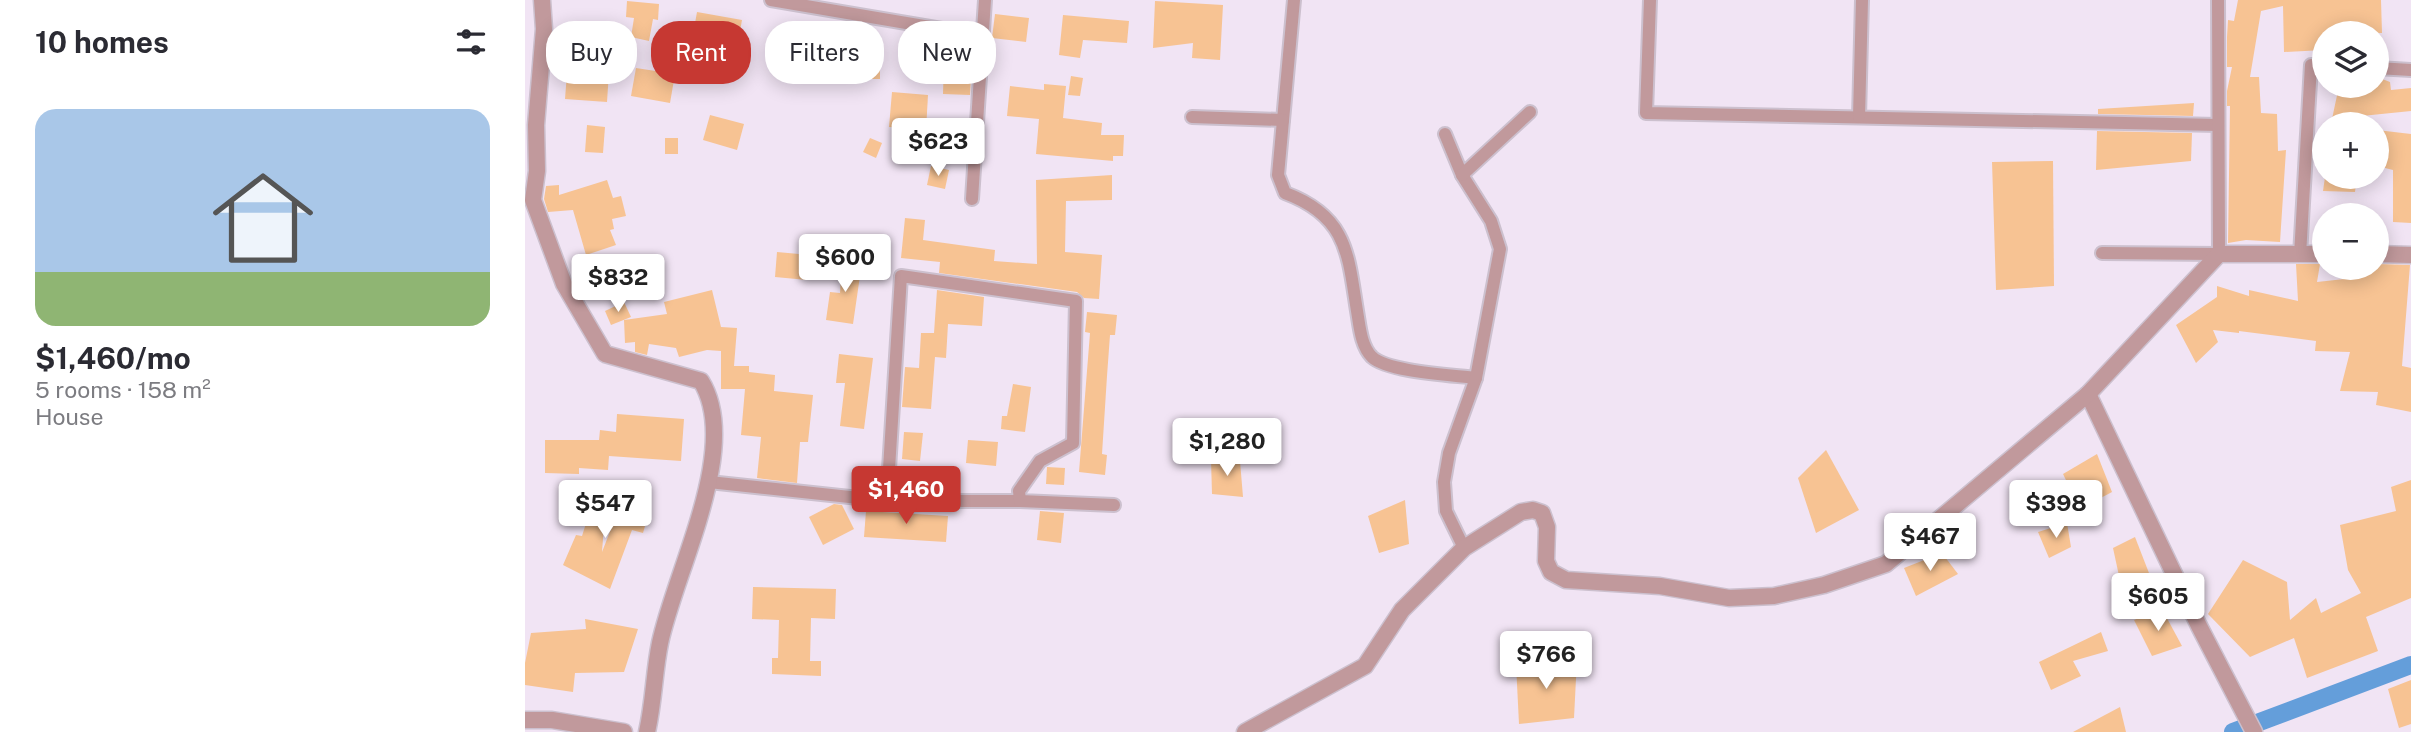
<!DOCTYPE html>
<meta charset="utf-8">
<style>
:root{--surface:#fff;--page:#f7f7f7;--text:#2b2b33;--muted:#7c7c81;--line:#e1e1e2;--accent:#c63832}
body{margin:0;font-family:"Public Sans",sans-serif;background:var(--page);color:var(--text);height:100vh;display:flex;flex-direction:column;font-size:26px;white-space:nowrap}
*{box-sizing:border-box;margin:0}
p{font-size:23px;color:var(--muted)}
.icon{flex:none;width:38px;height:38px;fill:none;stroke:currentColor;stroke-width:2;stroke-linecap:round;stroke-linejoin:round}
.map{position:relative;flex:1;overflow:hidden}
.sheet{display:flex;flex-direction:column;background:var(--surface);width:525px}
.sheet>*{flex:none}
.top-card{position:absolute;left:21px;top:21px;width:665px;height:63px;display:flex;gap:14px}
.buttons{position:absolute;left:1787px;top:21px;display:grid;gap:14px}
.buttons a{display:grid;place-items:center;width:77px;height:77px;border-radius:50%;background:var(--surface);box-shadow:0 4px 18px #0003;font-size:35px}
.price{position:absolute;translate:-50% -60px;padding:0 16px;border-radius:7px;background:#fff;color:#222;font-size:23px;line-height:46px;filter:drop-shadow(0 2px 4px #0008)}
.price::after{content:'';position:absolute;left:50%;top:42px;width:21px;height:16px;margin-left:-10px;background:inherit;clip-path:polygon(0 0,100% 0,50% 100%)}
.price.current{background:var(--accent);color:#fff}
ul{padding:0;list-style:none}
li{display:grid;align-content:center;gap:14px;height:371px;padding:0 35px}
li+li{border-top:2px solid var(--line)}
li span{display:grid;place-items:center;height:217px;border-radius:21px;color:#555}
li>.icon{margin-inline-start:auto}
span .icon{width:126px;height:126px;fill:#fffc;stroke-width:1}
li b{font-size:30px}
h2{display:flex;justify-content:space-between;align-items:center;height:84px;padding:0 35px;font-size:30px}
.pill{padding:0 24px;border-radius:28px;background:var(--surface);box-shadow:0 4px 18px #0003;font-size:24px;line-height:63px}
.pill.current{background:var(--accent);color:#fff}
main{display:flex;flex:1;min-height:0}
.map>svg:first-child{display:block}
</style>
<main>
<section class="sheet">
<h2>10 homes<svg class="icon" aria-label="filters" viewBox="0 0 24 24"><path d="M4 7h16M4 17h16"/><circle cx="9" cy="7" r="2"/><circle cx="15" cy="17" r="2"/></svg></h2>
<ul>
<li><span style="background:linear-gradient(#a9c7e8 75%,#8fb573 0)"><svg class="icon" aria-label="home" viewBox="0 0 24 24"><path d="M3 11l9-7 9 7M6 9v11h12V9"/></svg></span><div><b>$1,460/mo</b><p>5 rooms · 158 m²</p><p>House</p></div></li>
</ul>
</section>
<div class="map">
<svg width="1886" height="732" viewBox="0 0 1886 732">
<rect width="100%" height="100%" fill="#f1e4f4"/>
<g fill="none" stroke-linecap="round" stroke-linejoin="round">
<path stroke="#649eda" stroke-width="18" d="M1708 732 1886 665"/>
</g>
<g fill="#f7c393">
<path d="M1713 0H1856L1857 33H1799V50L1759 52 1758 6 1736 11 1725 77H1734L1736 113 1752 114 1753 151 1761 150 1755 242 1721 240 1703 243 1705 106H1702V91L1707 67H1702V37L1703 20 1709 21Z"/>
<path d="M102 1 134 4 133 20 128 19 124 41 106 37 109 18 101 17Z"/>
<path d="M630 1 698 5 695 60 667 58 668 43 628 48Z"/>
<path d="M172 12 217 20 211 53 179 47 176 64 152 60 156 38 167 40Z"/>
<path d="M470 14 504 18 501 42 467 38Z"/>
<path d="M538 15 604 21 602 43 558 40 555 58 534 55Z"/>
<path d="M74 38 92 41 89 58 85 57 82 102 40 99 42 73 46 74 47 62 70 64Z"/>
<path d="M332 43H355V79H333Z"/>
<path d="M419 59 447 60 445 95 418 94Z"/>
<path d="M111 68 150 74 145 103 106 96Z"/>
<path d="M546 76 558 78 555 96 543 95Z"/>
<path d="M1852 77 1865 82 1866 90 1886 88V111L1807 119 1814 86H1852Z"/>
<path d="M519 84 541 86 538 118 577 123 576 135H599L598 156H588V161L511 154 514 119 482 116 485 86 519 90Z"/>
<path d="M367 92 403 95 401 130 364 127Z"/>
<path d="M1669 103 1668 116 1573 114V109Z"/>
<path d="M185 115 219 124 212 150 178 140Z"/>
<path d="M62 125 80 127 78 153 60 152Z"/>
<path d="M1852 130 1886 134V223L1868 222V170L1852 166Z"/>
<path d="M1572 131 1667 133 1666 161 1571 170Z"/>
<rect x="140" y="138" width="13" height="16"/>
<path d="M345 138 357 143 351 158 338 152Z"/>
<path d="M1528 161 1529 286 1471 290 1467 162Z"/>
<path d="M406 166 424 170 420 189 402 185Z"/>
<path d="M587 175V200L541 201 540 252 577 255 574 299 559 298 552 292 414 273 415 262 376 258 380 218 400 220 398 240 470 250 469 261 512 264 511 180Z"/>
<path d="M1800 177H1832L1830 192 1798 191Z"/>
<path d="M82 180 88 198 96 196 101 216 87 219 89 229 85 230 91 245 61 255 48 210 23 212 19 199 21 186 34 185V195Z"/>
<path d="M252 252 285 255 282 280 250 277Z"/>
<path d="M317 261 337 262 328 324 301 320 305 292 315 293Z"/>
<path d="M1771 264H1795L1792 282 1838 277 1840 268H1852V264L1885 265 1877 366 1886 368V412L1851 405 1853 392 1815 391 1825 352 1790 351 1791 341 1714 331V333L1688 330 1693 342 1671 363 1651 325 1692 297V286L1724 296V290L1773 301Z"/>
<path d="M187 290 196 327 212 328 209 366H224V372L250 375 249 391 288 395 283 442H275L272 483 232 478 236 437 216 435 220 389H196V351L182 350 154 357 151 348 124 344 122 355 110 352V342L100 343 99 320 142 314 139 302Z"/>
<path d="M412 290 459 297 457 326 423 324 421 358 410 357 406 409 377 407 380 367 394 368 396 333H409Z"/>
<path d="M99 302 106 317 86 325 80 311Z"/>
<path d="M562 312 592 315 590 335H585L582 376 577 454 582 455 580 475 554 472 565 333 560 332Z"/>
<path d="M314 354 348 358 339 429 315 426 320 383H311Z"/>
<path d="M488 384 506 387 500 432 476 429 477 416H482Z"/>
<path d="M92 414 159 419 156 461 84 456 83 470 54 468V474L20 473V440H74L75 430 91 432Z"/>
<path d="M379 432 398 433 395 461 377 459Z"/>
<path d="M443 440 473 442 471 466 441 463Z"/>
<path d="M1301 450 1334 510 1291 533 1273 478Z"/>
<path d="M1572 454 1587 492 1555 509 1538 474Z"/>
<path d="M686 459 715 461 718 497 687 494Z"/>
<path d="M522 467 540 468 539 485 521 484Z"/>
<path d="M1886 480V598L1841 617 1853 651 1782 678 1769 638 1725 657 1683 614 1718 560 1762 582 1765 620 1791 598 1796 613 1836 593 1823 570 1815 525 1871 511 1866 487Z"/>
<path d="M102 488 114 493 109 507 124 512 118 533 107 530 85 589 38 565 51 535 57 536 70 495 81 499 77 552Z"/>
<path d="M880 500 884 544 854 553 843 516Z"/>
<path d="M309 504 317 505 329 529 298 545 284 517Z"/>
<path d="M341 511 423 516 421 542 339 537Z"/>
<path d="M515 511 539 513 536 543 512 540Z"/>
<path d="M1542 523 1546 547 1524 558 1513 532Z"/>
<path d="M1610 537 1629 586 1599 599 1588 548Z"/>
<path d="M1417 553 1433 574 1391 596 1379 568Z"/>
<path d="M228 587 311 589 310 619 286 618 285 661H296V676L247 674V658H253L254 620 227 619Z"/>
<path d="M1637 609 1657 646 1627 656 1609 620Z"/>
<path d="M60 619 113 629 99 672 50 673 48 692 0 685V663L6 633 61 629Z"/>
<path d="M1576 632 1583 651 1548 661 1556 676 1526 690 1514 662Z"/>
<path d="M1052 659 1049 718 994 724 991 664Z"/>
<path d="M1886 680V724L1874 728 1863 689Z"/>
<path d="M1595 707 1601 732H1548Z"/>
</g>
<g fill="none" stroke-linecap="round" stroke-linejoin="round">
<g stroke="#ccc0ce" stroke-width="16">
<g id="minor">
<path d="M246 0 458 36"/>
<path d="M769 0 753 175 760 193C825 217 823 258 833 317 835 330 837 347 847 357 863 372 928 375 951 378"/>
<path d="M1125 0 1121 113 1693 125"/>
<path d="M1852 68 1886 70"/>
<path d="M667 117 758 120"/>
<path d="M1334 117 1337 0"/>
<path d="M920 134 937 175 966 221 975 249 951 378 924 453 919 482 921 511 939 548"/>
<path d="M937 175 1005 112"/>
<path d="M447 199 460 0"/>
<path d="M1577 253 1694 254 1693 0"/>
<path d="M1775 255 1786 65H1799"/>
<path d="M184 482 362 501H495"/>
<path d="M362 501 376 276 551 301 548 443 515 461 494 491 495 501 589 505"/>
</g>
</g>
<g stroke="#ccc0ce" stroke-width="19">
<g id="tertiary">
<path d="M17 0 19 29 11 125 12 171 8 200 39 284 80 354 176 381C217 447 150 571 135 643 129 672 129 701 122 732"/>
<path d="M1852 254 1886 255"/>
<path d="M1563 394 1674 626 1729 732"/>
<path d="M0 720H27L99 732"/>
<path d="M720 732 840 666 877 610 939 548 996 512 1008 510 1017 513 1022 527 1021 561 1026 572 1041 580 1135 586 1204 598 1249 596 1299 585 1361 564 1563 394 1694 254H1799"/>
</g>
</g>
<use href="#minor" stroke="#c1999c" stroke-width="12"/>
<use href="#tertiary" stroke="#c1999c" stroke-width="16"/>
</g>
</svg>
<div class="buttons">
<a><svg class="icon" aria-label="layers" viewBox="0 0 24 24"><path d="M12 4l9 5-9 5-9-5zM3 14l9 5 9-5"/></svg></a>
<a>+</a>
<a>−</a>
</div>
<b class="price" style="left:413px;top:178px">$623</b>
<b class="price" style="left:320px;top:294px">$600</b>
<b class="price" style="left:93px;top:314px">$832</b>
<b class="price" style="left:702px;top:478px">$1,280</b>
<b class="price current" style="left:381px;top:526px">$1,460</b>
<b class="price" style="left:80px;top:540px">$547</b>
<b class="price" style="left:1531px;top:540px">$398</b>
<b class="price" style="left:1405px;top:573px">$467</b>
<b class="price" style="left:1633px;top:633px">$605</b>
<b class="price" style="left:1021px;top:691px">$766</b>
<div class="top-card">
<a class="pill">Buy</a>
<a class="pill current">Rent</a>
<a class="pill">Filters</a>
<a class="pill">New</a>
</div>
</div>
</main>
